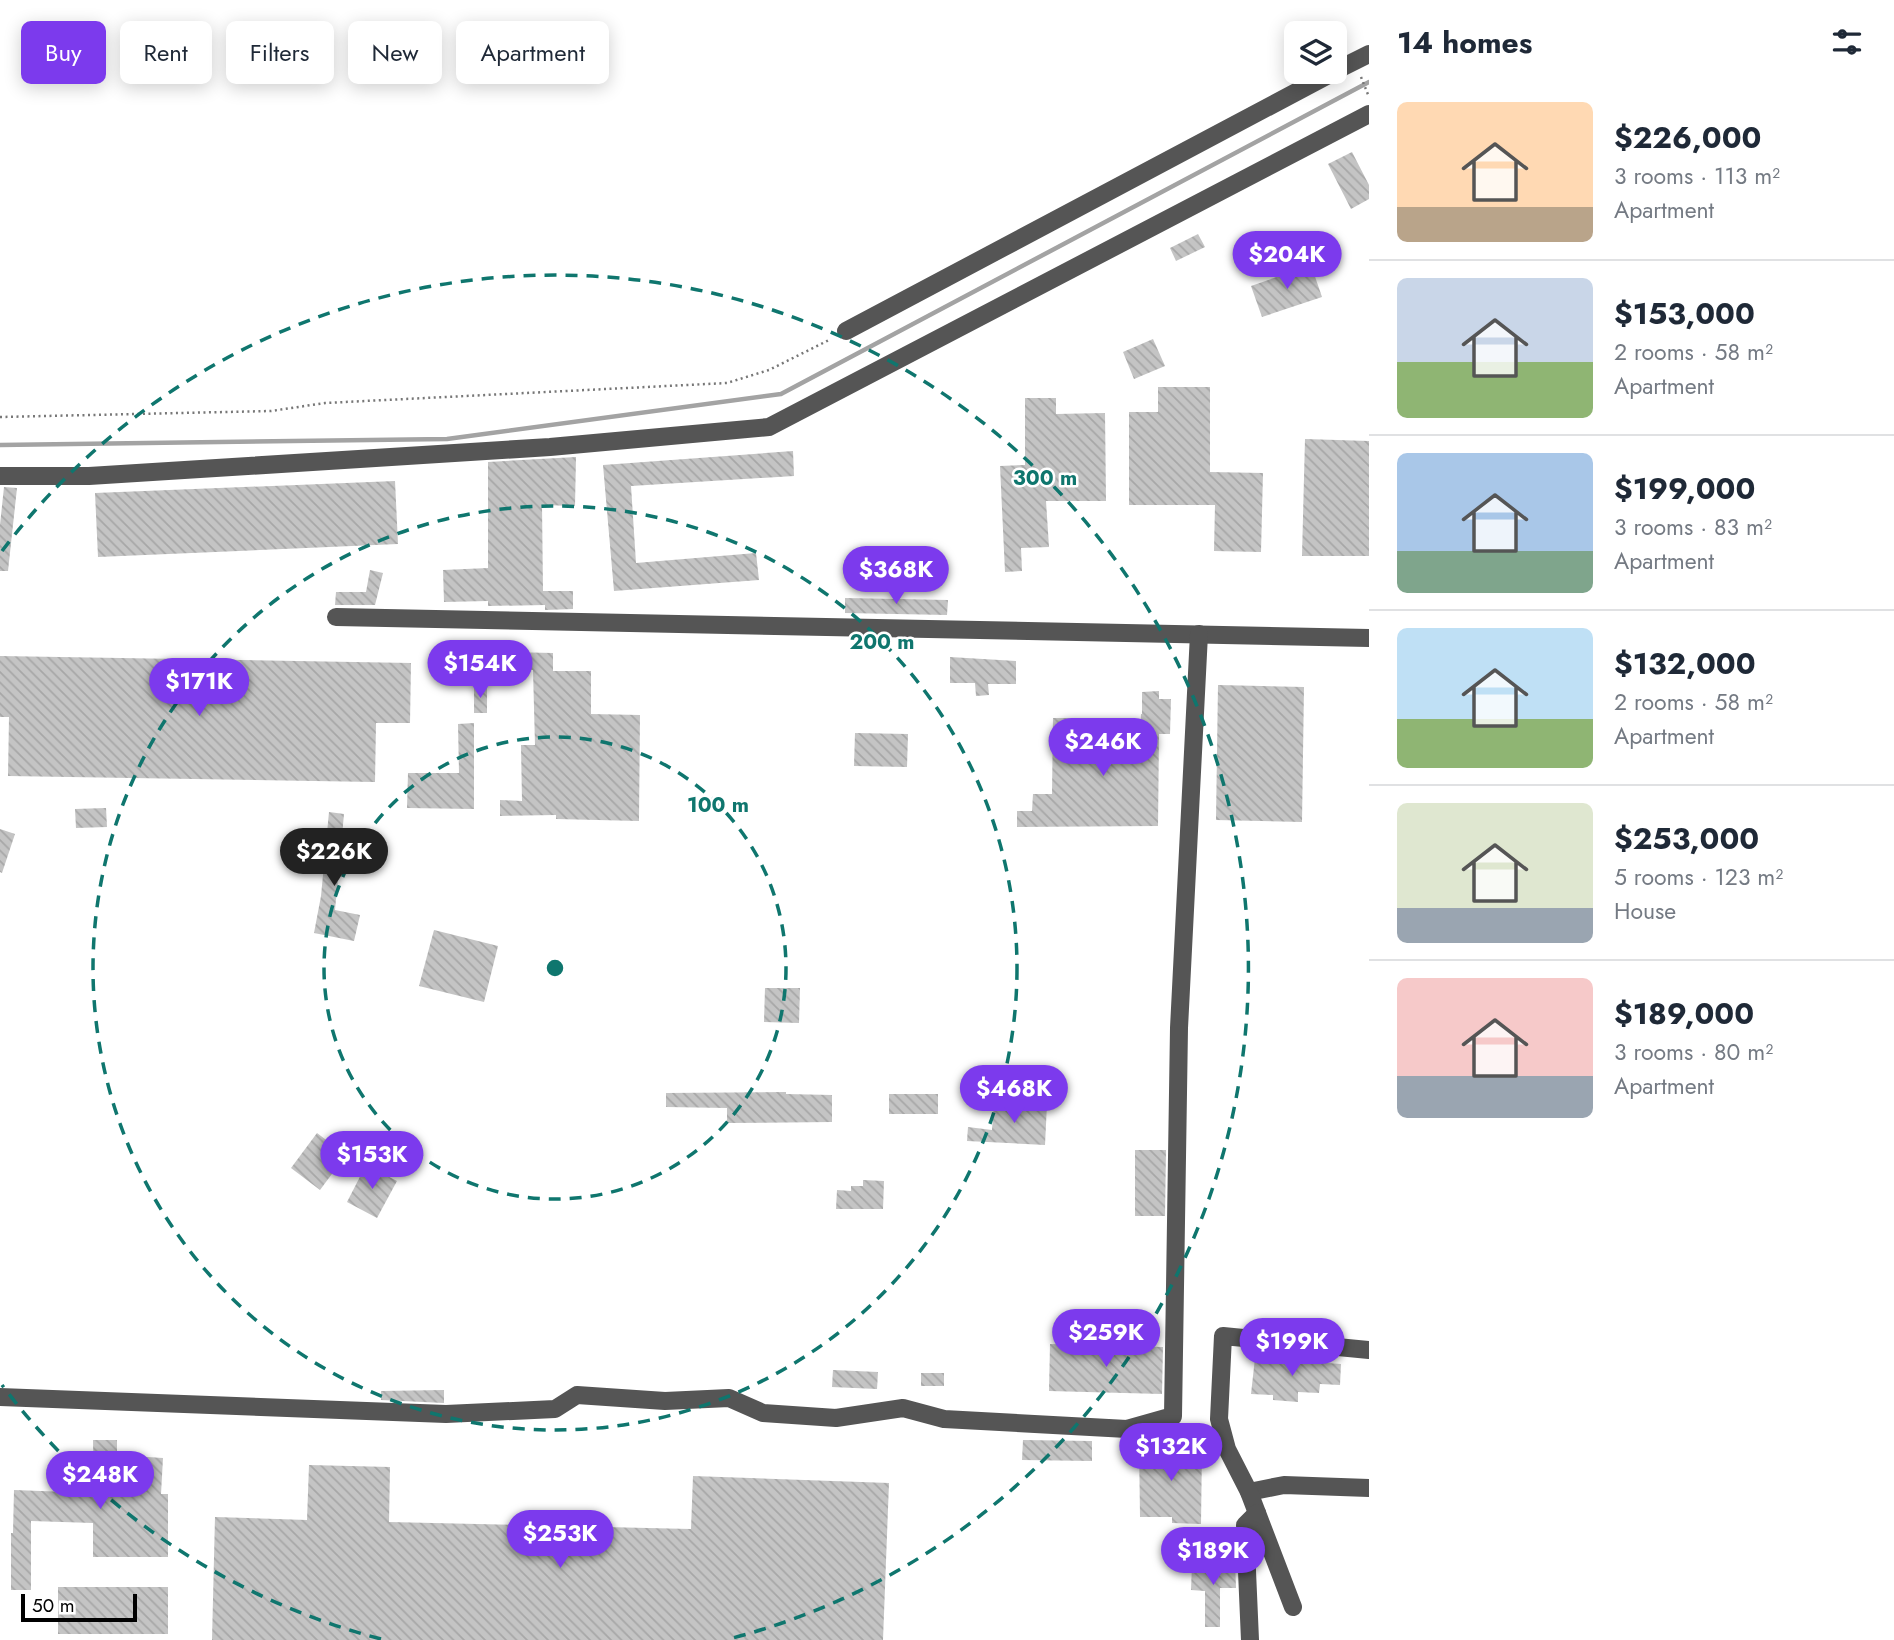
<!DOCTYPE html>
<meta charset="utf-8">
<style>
:root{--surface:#fff;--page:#f6f6f7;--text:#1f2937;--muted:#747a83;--line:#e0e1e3;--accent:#7c3aed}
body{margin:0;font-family:Jost,sans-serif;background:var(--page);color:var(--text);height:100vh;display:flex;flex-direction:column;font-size:26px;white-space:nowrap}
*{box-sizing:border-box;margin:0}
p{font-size:23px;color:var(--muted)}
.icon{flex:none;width:38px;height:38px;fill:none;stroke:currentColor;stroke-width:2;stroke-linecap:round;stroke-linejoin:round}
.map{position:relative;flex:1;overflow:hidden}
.panel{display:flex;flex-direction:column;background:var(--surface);width:525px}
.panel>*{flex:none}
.guide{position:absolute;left:21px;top:21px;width:665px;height:63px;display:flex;gap:14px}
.fabs{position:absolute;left:1284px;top:21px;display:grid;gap:14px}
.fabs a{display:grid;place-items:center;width:63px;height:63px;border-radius:10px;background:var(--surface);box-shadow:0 4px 18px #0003;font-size:35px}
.scale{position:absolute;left:21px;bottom:18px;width:116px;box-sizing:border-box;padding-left:7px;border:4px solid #000;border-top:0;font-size:19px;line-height:24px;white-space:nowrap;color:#000;-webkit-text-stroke:5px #fff;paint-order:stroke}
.price{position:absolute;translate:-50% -60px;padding:0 16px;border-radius:24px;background:var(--accent);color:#fff;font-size:23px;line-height:46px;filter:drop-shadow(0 2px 4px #0008)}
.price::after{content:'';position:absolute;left:50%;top:42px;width:21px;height:16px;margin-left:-10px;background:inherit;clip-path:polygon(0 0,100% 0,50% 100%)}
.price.current{background:#222;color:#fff}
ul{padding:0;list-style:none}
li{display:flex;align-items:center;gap:21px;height:175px;padding:0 28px}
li+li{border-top:2px solid var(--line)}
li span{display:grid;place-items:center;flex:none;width:196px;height:140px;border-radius:10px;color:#555}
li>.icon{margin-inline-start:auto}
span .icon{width:84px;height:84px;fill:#fffc;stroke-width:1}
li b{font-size:30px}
h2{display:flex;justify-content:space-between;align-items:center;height:84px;padding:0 28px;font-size:30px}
.chip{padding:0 24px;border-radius:10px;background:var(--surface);box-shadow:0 4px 18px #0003;font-size:24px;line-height:63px}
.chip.current{background:var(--accent);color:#fff}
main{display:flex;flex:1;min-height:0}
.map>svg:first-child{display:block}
</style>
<main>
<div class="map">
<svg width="1369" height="1640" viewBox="0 0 1369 1640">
<defs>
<pattern id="building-back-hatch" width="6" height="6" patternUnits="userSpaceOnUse" patternTransform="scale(1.75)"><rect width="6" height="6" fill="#c4c4c4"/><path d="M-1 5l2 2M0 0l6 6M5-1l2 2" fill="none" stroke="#a7a7a7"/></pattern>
</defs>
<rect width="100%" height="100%" fill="#fff"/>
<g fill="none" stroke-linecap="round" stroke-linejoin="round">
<path stroke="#a3a3a3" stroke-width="4.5" d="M0 445 447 439 781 394 1369 82"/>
</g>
<g fill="url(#building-back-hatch)">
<path d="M1352 152 1369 185V199L1351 209 1328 164Z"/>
<path d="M1198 234 1205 247 1176 261 1170 248Z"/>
<path d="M1311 265 1322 297 1262 317 1251 286Z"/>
<path d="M1153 339 1165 366 1134 379 1123 352Z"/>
<path d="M1158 387H1210V472L1263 473 1261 552 1214 551 1215 505H1129V412H1158Z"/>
<path d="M1025 398H1056V414L1105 413 1106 501H1046L1049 547 1021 548 1022 571 1005 572 1000 466 1025 465Z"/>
<path d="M1305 439 1369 441V556H1302Z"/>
<path d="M793 451 794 476 631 486 636 563 756 553 759 580 614 591 603 465Z"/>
<path d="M576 457 575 506 542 505 543 591H573V609L545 610V605L488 606V601L444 602 443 570 488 568V462Z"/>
<path d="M395 481 398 544 98 557 95 493Z"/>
<path d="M4 487 17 488 8 571H0V525Z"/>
<path d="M370 570 383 573 375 605H335L336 592H366Z"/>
<path d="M845 598 948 600 947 615 845 613Z"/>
<path d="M465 647 477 648 476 684 464 683Z"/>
<path d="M507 652 553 653V671H591V714L640 715 639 821 556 819V815L500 816V800L522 801 521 745H535L533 670H506Z"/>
<path d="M0 656 411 663 410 723H376L375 782 8 776 9 717H0Z"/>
<path d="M950 657 1016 661V684H988L989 695 976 696 975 683H950Z"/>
<path d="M1218 685 1304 687 1302 822 1216 820Z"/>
<rect x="474" y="688" width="13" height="25"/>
<path d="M1159 691V699H1171L1170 734H1159L1158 826 1017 827V811H1032L1033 794H1052L1053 718H1080L1081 755H1139L1141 714H1142V692Z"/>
<path d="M474 723V809L407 808 408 773H459L458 724Z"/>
<path d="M855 733 908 734 907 767 854 766Z"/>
<path d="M106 808 107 827 76 828 75 809Z"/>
<path d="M329 812 344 814 335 910 360 915 354 941 314 933 321 896Z"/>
<path d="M0 829 15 834 2 873 0 872Z"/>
<path d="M434 930 498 946 484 1002 419 986Z"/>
<path d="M765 988H800L799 1023 764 1022Z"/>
<path d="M786 1092V1094L832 1095V1122L727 1123V1108L666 1107V1093Z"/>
<rect x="889" y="1094" width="49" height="20"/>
<path d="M994 1101 1047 1104 1045 1145 967 1141 968 1127 992 1130Z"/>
<path d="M317 1133 346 1155 320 1190 291 1168Z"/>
<path d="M1135 1150H1166L1165 1216H1135Z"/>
<path d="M366 1165 397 1181 377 1218 347 1202Z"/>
<path d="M863 1180 884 1181 883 1209H836L837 1190 851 1191V1186H863Z"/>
<path d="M1050 1344 1163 1347 1162 1394 1049 1391Z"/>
<path d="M1255 1358 1341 1364 1340 1385 1320 1384 1319 1393 1298 1392V1402L1273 1400V1395L1251 1394Z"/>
<path d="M833 1370 878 1372 877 1389 832 1387Z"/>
<rect x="921" y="1373" width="23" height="13"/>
<path d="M444 1390V1403L381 1400V1391Z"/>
<path d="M93 1440H117V1455L163 1458 161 1494H168V1557H93V1523L31 1521V1590H11V1533H13L14 1490 94 1493Z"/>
<path d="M1023 1440 1092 1441V1461L1022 1460Z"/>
<path d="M1139 1445H1165V1448H1202L1201 1524 1172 1523V1517H1140Z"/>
<path d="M309 1465 390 1467 389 1522 691 1529 693 1476 889 1483 883 1640H212L215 1517 307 1520Z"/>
<path d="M1223 1560H1235L1236 1588H1220V1627H1205V1591L1191 1590 1192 1564 1223 1565Z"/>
<rect x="58" y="1587" width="110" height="47"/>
</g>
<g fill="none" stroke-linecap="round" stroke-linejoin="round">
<g stroke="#777" stroke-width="2.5" stroke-dasharray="2 3.5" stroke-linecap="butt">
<path d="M1361 77 1369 97"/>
<path d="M0 417 271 411 325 403 727 383 769 370 831 339"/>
</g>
<g stroke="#555" stroke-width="18">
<path d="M1335 71 1369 54"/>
<path d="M846 331 1334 72"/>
<path d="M0 476H89L550 447 769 427 1369 114"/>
<path d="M336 617 1369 638"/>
<path d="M0 1397 446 1414 555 1409 577 1395 665 1401 729 1398 763 1413 836 1418 903 1408 944 1419 1127 1429 1173 1416 1179 1028 1199 634"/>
<path d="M1249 1492 1284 1485 1369 1488"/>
<path d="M1293 1607 1249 1492 1227 1449 1219 1419 1223 1336 1369 1350"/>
<path d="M1250 1640 1245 1525 1257 1513"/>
</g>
</g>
<g fill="none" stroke="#0f766e" stroke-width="3.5" stroke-dasharray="12 9">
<circle cx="555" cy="968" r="231"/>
<circle cx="555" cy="968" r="462"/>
<path d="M381 1639A693 693 0 0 1 2 1385M2 551A693 693 0 1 1 729 1639"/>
</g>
<circle cx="555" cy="968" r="10" fill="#0f766e" stroke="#fff" stroke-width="3.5"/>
<g font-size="21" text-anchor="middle" font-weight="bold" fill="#0f766e" stroke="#fff" stroke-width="5" stroke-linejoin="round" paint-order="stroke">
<text x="1045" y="485">300 m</text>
<text x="882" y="649">200 m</text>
<text x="718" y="812">100 m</text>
</g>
</svg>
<div class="fabs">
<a><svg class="icon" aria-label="layers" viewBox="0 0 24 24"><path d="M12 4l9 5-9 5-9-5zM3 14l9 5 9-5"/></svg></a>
</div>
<div class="scale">50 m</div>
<b class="price" style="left:1287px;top:291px">$204K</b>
<b class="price" style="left:896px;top:606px">$368K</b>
<b class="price" style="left:480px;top:700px">$154K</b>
<b class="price" style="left:199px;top:718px">$171K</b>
<b class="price" style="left:1103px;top:778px">$246K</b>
<b class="price current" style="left:334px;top:888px">$226K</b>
<b class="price" style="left:1014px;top:1125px">$468K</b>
<b class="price" style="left:372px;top:1191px">$153K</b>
<b class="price" style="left:1106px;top:1369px">$259K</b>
<b class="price" style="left:1292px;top:1378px">$199K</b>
<b class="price" style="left:1171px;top:1483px">$132K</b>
<b class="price" style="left:100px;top:1511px">$248K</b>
<b class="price" style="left:560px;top:1570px">$253K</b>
<b class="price" style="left:1213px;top:1587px">$189K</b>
<div class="guide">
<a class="chip current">Buy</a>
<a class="chip">Rent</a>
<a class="chip">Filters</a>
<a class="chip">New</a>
<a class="chip">Apartment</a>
</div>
</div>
<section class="panel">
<h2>14 homes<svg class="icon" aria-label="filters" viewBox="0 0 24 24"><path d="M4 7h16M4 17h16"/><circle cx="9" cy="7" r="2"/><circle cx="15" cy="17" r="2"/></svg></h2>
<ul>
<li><span style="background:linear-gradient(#ffd9b3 75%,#b9a48a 0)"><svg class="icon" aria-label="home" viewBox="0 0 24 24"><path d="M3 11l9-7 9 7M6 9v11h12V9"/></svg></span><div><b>$226,000</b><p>3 rooms · 113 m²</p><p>Apartment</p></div></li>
<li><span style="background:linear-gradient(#c9d6e8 60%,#8fb573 0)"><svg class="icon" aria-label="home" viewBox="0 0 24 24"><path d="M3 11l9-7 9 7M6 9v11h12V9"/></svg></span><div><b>$153,000</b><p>2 rooms · 58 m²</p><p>Apartment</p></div></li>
<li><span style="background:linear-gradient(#a9c7e8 70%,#7fa58c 0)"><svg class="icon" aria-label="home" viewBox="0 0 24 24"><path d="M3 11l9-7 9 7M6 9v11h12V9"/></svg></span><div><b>$199,000</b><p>3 rooms · 83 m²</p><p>Apartment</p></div></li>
<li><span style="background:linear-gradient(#bfe0f5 65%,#8fb573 0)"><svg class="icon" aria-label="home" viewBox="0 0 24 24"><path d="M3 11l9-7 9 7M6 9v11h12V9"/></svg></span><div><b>$132,000</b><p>2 rooms · 58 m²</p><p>Apartment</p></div></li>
<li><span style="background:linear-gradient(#dfe7d0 75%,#9aa5b1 0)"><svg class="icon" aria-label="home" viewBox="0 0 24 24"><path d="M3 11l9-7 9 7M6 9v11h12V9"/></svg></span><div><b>$253,000</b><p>5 rooms · 123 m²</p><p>House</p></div></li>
<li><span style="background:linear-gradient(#f6c9c9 70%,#9aa5b1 0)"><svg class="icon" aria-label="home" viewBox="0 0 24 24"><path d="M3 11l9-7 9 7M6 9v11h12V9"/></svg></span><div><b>$189,000</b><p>3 rooms · 80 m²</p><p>Apartment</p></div></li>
</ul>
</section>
</main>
